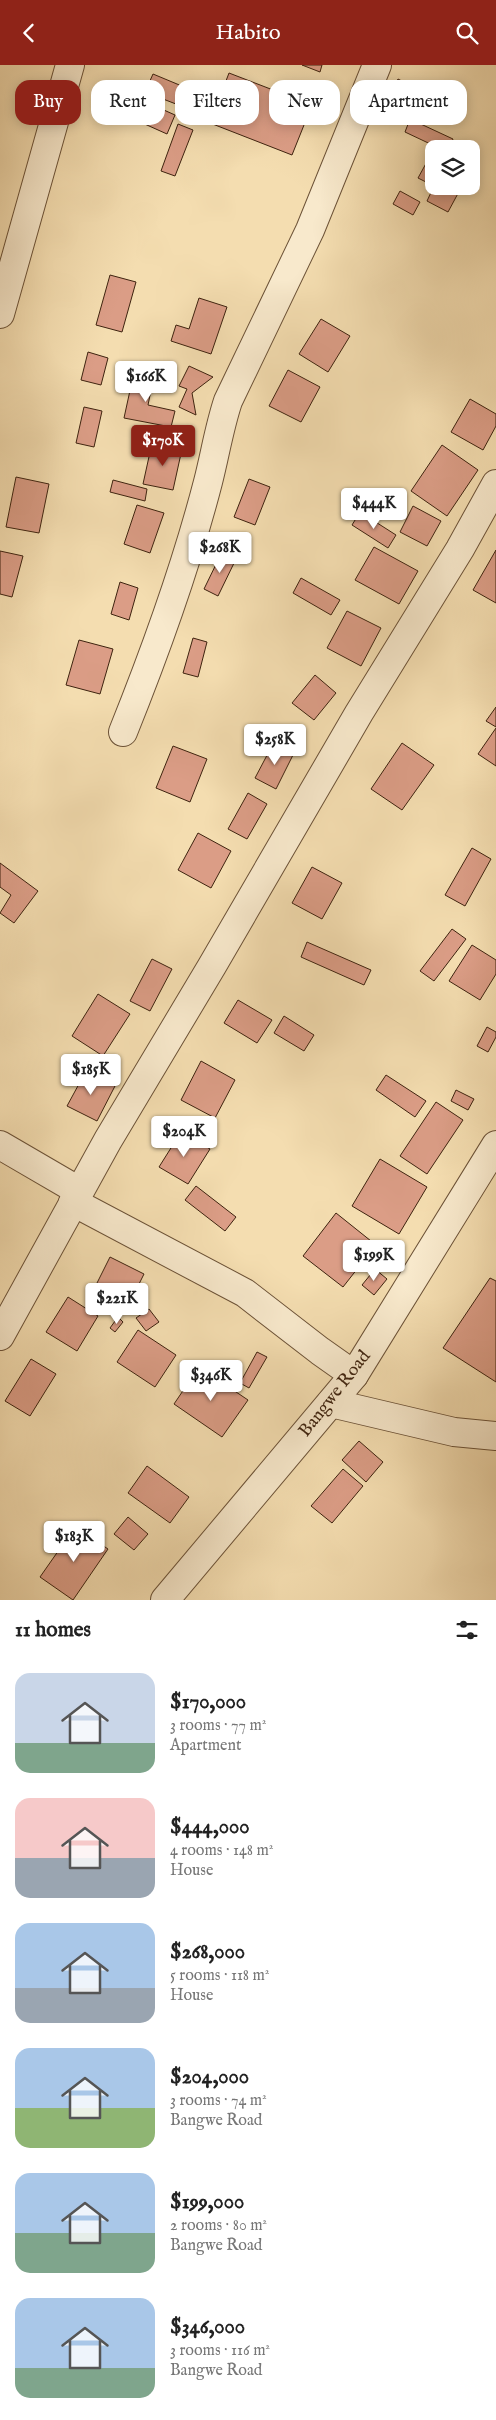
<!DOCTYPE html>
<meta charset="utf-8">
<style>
:root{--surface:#fff;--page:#f6f6f6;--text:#222;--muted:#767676;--accent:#8f2418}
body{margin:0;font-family:"IM FELL English",serif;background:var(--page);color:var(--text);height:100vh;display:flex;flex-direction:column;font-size:19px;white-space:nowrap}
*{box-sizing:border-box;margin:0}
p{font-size:16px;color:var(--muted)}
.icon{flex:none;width:28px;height:28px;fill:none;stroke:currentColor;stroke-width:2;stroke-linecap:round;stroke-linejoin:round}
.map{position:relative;height:1535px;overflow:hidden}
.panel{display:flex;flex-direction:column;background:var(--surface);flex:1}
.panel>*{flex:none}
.top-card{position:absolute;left:15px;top:15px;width:466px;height:45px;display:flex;gap:10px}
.controls{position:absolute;left:425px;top:75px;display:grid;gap:10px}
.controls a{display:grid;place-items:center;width:55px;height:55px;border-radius:10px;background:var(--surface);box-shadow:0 2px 12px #0003;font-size:25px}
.price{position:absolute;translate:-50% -42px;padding:0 11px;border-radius:5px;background:#fff;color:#222;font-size:16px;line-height:32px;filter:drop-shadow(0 1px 2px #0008)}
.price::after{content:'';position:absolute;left:50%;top:30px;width:15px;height:11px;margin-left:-8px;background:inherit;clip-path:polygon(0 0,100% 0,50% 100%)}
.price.selected{background:var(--accent);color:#fff}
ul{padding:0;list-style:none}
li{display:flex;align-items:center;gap:15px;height:125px;padding:0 15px}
li span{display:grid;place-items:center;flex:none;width:140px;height:100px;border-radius:15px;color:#555}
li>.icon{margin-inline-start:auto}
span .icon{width:60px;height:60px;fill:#fffc;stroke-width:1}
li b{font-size:21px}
h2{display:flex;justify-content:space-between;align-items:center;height:60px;padding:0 15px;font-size:21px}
.pill{padding:0 18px;border-radius:15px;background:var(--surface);box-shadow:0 2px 12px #0003;font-size:18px;line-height:45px}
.pill.selected{background:var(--accent);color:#fff}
header{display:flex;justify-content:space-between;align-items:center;height:65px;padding:0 15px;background:var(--accent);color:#fff;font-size:22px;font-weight:600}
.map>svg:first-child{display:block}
</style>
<header><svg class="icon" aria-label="back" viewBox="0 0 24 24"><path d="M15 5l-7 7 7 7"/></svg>Habito<svg class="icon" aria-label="search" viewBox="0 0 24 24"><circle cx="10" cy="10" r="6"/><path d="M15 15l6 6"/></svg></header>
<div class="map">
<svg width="496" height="1535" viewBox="0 0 496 1535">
<rect width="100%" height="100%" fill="#f4ddb0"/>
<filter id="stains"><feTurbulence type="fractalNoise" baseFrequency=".004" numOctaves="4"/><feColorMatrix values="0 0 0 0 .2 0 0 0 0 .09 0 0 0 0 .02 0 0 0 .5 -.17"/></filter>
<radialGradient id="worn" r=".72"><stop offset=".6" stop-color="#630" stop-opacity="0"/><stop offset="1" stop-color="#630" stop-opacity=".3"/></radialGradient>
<g fill="#db9d86" stroke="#3e230f">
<path d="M302 0H322L320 7Z"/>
<path d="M229 8 312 40 292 90 210 58Z"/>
<path d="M153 9 201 29 194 46 145 27Z"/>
<path d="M398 14 415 23 396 59 379 50Z"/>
<path d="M137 33 175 50 167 69 129 52Z"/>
<path d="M410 54 453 74 449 84H441L405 67Z"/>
<path d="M178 59 193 65 175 111 161 106Z"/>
<path d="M429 93 434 96V121L418 113Z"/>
<path d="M434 121H462L448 147 427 136Z"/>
<path d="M400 126 420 137 413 150 393 139Z"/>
<path d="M110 210 136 217 122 267 96 260Z"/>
<path d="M199 233 227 242 211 289 171 276 176 260 189 264Z"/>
<path d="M321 254 350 271 328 307 299 289Z"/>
<path d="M88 287 108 293 101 320 81 315Z"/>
<path d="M189 301 213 312 192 328 196 350 179 342 187 324 179 321Z"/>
<path d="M288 305 320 322 301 357 269 341Z"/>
<path d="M134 307 154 311 148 340 175 346 171 362 124 353Z"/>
<path d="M470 334 496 349V361L483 385 451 367Z"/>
<path d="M84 342 102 346 94 382 76 378Z"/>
<path d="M152 378 182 384 173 425 143 419Z"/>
<path d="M442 380 478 405 447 451 411 426Z"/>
<path d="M16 412 49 419 39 468 6 462Z"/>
<path d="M249 414 270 422 255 460 234 452Z"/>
<path d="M113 415 147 424 145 436 110 427Z"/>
<path d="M137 440 164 448 150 488 124 479Z"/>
<path d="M413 441 441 456 427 481 400 467Z"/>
<path d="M360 447 396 470 388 483 352 460Z"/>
<path d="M374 482 418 506 399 539 355 515Z"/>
<path d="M496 485V538L473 525Z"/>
<path d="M0 486 23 491 12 532 0 529Z"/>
<path d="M222 487 236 494 218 531 204 524Z"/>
<path d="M301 513 340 535 331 550 293 528Z"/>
<path d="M120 517 138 523 129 555 111 549Z"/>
<path d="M347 546 381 563 361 601 327 583Z"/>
<path d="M193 573 207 577 198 612 183 608Z"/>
<path d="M79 575 113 584 100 629 66 620Z"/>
<path d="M315 610 336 628 314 655 292 638Z"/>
<path d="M496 642V662L486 656Z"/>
<path d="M496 663V701L478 689Z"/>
<path d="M274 677 294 688 276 724 255 713Z"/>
<path d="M402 678 434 700 402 745 371 724Z"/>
<path d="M173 681 207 694 190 737 156 723Z"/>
<path d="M248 728 267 739 247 774 228 764Z"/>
<path d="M198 768 231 786 211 823 178 805Z"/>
<path d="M472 783 491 794 465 841 445 830Z"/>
<path d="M0 798 38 826 14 858 0 848 11 830 0 822Z"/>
<path d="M312 802 342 818 322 854 292 838Z"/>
<path d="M452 864 466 874 434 916 420 906Z"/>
<path d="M307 877 371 905 364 920 301 892Z"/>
<path d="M472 880 496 895V909L480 935 449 916Z"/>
<path d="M152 894 172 904 150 946 130 936Z"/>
<path d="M98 929 130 949 103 991 72 971Z"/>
<path d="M238 935 272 955 257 978 224 958Z"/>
<path d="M284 951 314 970 304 986 274 968Z"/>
<path d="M487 962 496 967V972L488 987 477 981Z"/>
<path d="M201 996 235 1015 215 1053 181 1035Z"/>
<path d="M86 1006 115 1021 97 1056 67 1041Z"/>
<path d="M386 1010 426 1036 415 1052 376 1025Z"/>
<path d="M456 1025 474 1034 468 1045 451 1036Z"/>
<path d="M436 1037 463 1055 427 1109 400 1091Z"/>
<path d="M181 1067 210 1084 188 1119 159 1102Z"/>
<path d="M380 1094 427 1122 399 1169 352 1141Z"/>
<path d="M196 1121 236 1152 225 1166 185 1135Z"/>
<path d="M336 1148 376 1180 343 1222 303 1191Z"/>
<path d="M110 1192 144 1209 129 1239 95 1222Z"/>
<path d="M375 1204 387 1214 374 1230 362 1220Z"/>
<path d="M490 1213 496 1216V1317L443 1283Z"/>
<path d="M68 1232 98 1251 77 1286 46 1267Z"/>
<path d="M149 1244 159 1257 146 1266 136 1253Z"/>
<path d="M118 1252 123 1257 115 1267 110 1263Z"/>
<path d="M138 1265 176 1290 155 1322 117 1297Z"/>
<path d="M257 1287 267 1292 249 1323 240 1318Z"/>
<path d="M31 1294 56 1309 30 1351 5 1336Z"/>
<path d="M199 1302 248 1335 222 1372 174 1339Z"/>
<path d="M359 1376 383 1397 366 1417 342 1395Z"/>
<path d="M147 1401 189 1432 170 1458 128 1428Z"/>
<path d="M343 1404 363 1421 332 1458 311 1441Z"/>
<path d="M128 1452 148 1469 134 1485 114 1469Z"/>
<path d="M75 1462 108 1484 73 1535 40 1512Z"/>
</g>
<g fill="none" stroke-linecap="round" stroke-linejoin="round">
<g stroke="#6c5237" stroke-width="30">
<g id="minor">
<path d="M0 249 70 0"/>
<path d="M123 667C156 585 186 502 208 417 215 390 219 363 228 336L310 165 377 0"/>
<path d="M0 1080 79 1126"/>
<path d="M73 1137 245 1228 320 1286 354 1310"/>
<path d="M0 1271 108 1075 212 901 359 648 460 484 496 419"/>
<path d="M331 1338 454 1367 496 1371"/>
</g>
</g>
<g stroke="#6c5237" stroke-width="30">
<path id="tertiary" d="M165 1535 354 1310 496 1080"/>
</g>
<use href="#minor" stroke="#f8e9cc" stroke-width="28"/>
<use href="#tertiary" stroke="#f8e9cc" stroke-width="28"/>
</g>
<g text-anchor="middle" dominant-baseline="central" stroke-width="4.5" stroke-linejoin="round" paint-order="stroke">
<g font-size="18" fill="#3e230f" stroke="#f8e9cc">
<text transform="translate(335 1329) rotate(-52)">Bangwe Road</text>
</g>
</g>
<rect width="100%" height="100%" filter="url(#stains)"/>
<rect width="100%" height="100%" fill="url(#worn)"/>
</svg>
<div class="controls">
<a><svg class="icon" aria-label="layers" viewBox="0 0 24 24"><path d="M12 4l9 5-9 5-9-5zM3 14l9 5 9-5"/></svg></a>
</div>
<b class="price" style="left:146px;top:338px">$166K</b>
<b class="price selected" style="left:163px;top:402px">$170K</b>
<b class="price" style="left:374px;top:465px">$444K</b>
<b class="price" style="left:220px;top:509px">$268K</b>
<b class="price" style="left:275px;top:701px">$258K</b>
<b class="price" style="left:91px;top:1031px">$185K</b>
<b class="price" style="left:184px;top:1093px">$204K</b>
<b class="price" style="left:374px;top:1217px">$199K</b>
<b class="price" style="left:117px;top:1260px">$221K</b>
<b class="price" style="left:211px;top:1337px">$346K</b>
<b class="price" style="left:74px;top:1498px">$183K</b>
<div class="top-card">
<a class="pill selected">Buy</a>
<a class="pill">Rent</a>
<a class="pill">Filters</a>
<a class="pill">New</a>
<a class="pill">Apartment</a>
</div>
</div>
<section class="panel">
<h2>11 homes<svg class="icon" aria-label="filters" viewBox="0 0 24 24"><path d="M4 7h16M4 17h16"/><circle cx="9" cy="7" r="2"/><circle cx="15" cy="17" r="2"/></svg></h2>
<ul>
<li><span style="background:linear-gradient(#c9d6e8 70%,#7fa58c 0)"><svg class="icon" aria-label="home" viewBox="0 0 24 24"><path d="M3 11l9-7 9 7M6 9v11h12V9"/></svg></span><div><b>$170,000</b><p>3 rooms · 77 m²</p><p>Apartment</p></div></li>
<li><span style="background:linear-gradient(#f6c9c9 60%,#9aa5b1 0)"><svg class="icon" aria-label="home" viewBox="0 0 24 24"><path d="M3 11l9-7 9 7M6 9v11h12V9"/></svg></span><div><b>$444,000</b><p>4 rooms · 148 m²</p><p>House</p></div></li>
<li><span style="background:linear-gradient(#a9c7e8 65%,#9aa5b1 0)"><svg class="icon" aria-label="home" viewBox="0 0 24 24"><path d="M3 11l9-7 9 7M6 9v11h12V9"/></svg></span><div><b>$268,000</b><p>5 rooms · 118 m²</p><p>House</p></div></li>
<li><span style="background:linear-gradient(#a9c7e8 60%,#8fb573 0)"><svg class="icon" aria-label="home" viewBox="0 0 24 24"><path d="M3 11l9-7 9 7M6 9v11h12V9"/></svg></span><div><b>$204,000</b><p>3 rooms · 74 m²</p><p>Bangwe Road</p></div></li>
<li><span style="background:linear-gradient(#a9c7e8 60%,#7fa58c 0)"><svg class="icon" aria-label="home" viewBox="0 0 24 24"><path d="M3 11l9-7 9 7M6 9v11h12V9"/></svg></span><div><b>$199,000</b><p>2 rooms · 80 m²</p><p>Bangwe Road</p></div></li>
<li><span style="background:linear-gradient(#a9c7e8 70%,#7fa58c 0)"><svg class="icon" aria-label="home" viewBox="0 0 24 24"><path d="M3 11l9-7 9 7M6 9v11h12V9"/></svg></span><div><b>$346,000</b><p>3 rooms · 116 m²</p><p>Bangwe Road</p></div></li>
</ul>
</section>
